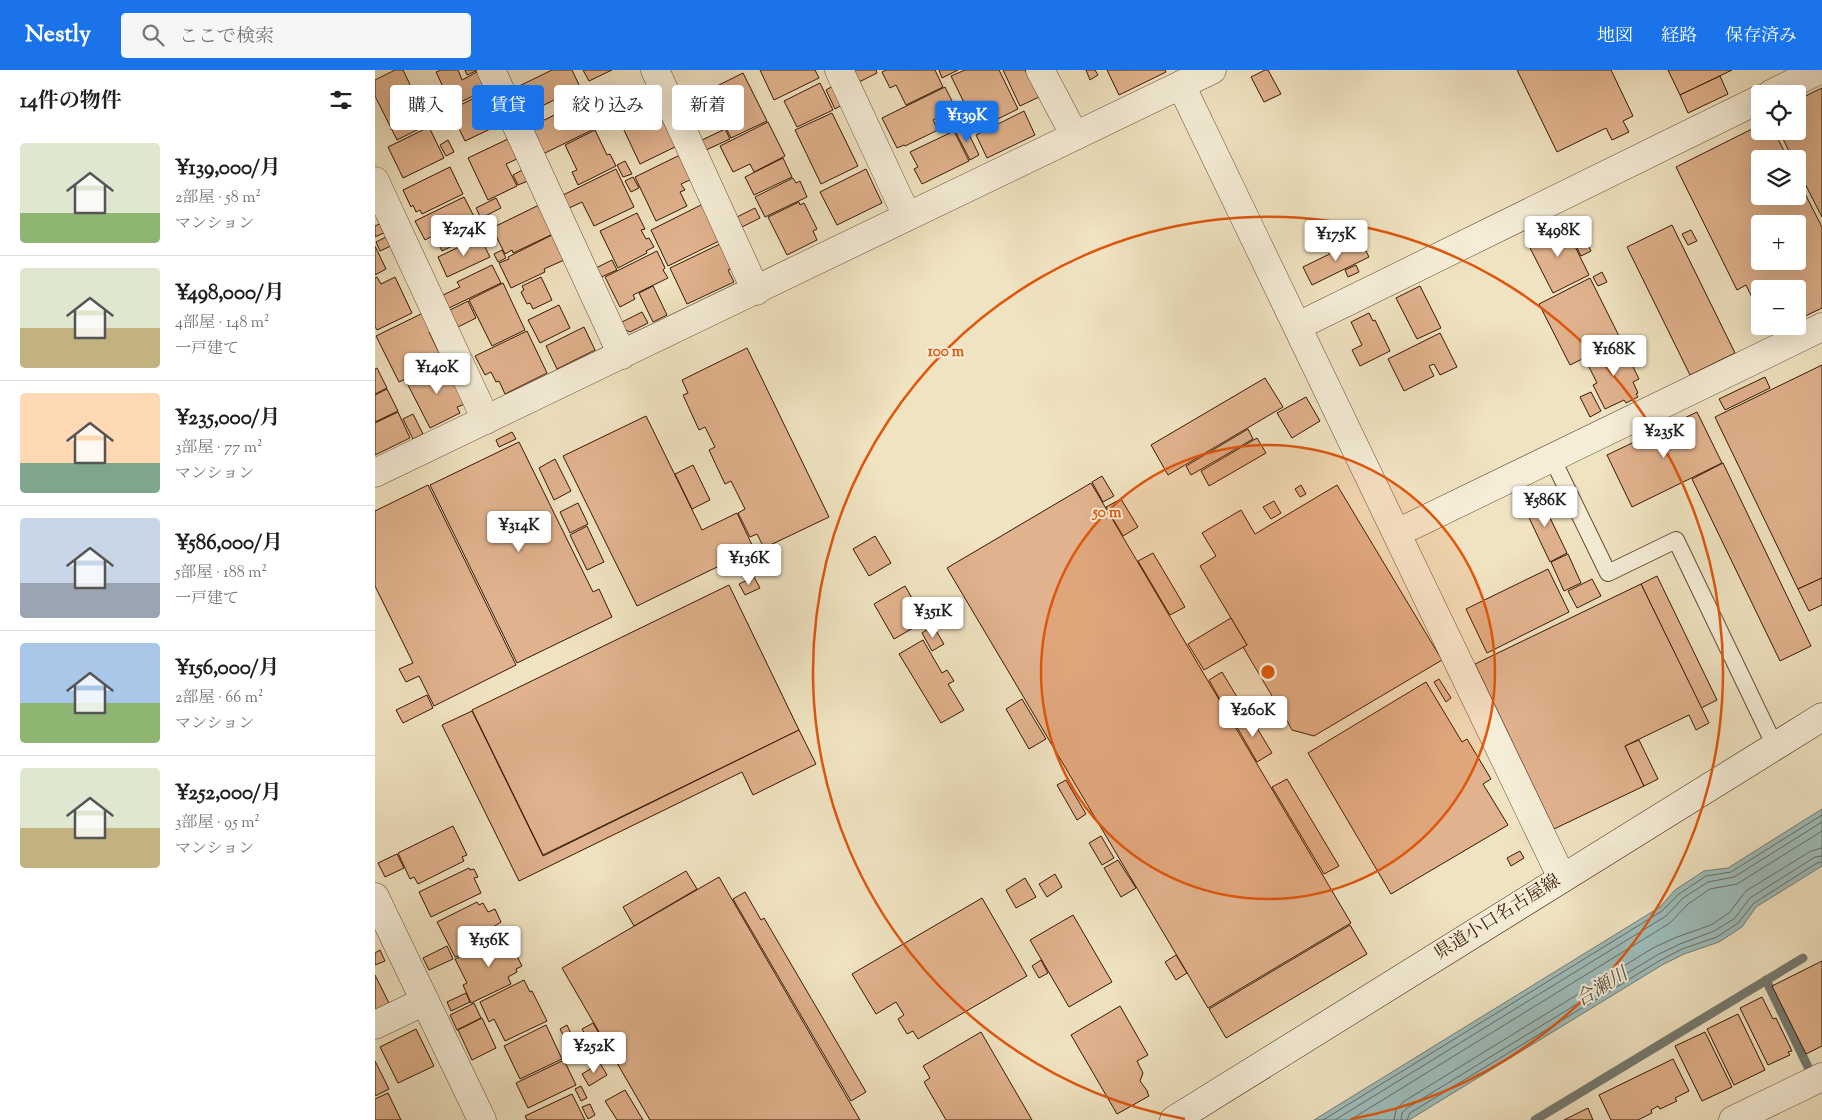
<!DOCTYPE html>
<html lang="ja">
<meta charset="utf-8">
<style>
:root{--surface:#fff;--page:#f6f6f6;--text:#202124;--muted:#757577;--line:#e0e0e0;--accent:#1a73e8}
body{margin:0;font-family:"Sorts Mill Goudy","Noto Serif JP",serif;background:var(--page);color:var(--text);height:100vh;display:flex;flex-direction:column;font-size:19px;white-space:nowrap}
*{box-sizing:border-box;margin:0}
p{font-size:16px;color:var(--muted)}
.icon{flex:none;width:28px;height:28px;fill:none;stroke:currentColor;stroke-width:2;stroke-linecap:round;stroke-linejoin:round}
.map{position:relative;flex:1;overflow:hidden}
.sheet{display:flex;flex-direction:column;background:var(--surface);width:375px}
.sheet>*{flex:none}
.hud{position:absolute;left:15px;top:15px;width:475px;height:45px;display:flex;gap:10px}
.fabs{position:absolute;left:1376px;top:15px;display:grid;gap:10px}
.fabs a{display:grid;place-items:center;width:55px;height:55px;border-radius:5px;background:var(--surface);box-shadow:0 5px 20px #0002;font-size:25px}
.price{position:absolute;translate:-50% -42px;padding:0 11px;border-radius:5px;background:#fff;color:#222;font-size:16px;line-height:32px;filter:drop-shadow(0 1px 2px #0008)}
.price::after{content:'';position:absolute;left:50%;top:30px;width:15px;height:11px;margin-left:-8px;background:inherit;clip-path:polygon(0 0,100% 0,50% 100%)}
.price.active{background:var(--accent);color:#fff}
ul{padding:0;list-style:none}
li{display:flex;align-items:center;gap:15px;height:125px;padding:0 20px}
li+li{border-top:1px solid var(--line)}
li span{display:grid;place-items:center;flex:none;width:140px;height:100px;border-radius:5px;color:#555}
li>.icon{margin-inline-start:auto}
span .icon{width:60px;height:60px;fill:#fffc;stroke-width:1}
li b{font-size:21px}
h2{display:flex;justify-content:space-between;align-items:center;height:60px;padding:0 20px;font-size:21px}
.chip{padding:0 18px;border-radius:5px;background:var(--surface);box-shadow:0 5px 20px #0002;font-size:18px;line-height:45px}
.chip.active{background:var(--accent);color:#fff}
header{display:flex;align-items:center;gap:30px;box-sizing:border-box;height:70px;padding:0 25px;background:var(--accent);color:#fff}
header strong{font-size:24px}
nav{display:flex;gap:28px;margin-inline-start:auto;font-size:18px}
.search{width:350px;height:45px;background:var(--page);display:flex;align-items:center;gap:12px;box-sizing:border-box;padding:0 18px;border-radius:5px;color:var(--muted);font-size:19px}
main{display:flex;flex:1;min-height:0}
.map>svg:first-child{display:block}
</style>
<header>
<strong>Nestly</strong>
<div class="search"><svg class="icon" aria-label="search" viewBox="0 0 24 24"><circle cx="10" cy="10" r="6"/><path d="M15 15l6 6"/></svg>ここで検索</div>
<nav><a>地図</a><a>経路</a><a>保存済み</a></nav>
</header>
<main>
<section class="sheet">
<h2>14件の物件<svg class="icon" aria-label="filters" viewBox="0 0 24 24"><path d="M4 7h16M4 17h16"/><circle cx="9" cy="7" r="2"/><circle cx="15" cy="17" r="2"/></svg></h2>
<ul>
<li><span style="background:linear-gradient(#dfe7d0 70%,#8fb573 0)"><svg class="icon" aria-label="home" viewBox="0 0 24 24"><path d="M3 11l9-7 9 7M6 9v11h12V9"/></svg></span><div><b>¥139,000/月</b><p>2部屋 · 58 m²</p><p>マンション</p></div></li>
<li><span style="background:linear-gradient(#dfe7d0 60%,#c2b280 0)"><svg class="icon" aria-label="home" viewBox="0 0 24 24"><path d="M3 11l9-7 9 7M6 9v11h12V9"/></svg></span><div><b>¥498,000/月</b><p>4部屋 · 148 m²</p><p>一戸建て</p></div></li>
<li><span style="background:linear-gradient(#ffd9b3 70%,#7fa58c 0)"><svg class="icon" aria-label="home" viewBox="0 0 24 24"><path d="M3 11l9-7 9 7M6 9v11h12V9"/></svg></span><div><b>¥235,000/月</b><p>3部屋 · 77 m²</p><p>マンション</p></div></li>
<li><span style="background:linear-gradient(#c9d6e8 65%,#9aa5b1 0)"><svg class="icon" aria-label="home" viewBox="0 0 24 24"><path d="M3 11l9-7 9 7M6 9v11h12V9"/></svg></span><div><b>¥586,000/月</b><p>5部屋 · 188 m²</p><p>一戸建て</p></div></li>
<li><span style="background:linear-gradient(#a9c7e8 60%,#8fb573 0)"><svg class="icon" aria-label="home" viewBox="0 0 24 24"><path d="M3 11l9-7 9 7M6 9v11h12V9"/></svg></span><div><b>¥156,000/月</b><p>2部屋 · 66 m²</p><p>マンション</p></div></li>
<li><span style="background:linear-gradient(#dfe7d0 60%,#c2b280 0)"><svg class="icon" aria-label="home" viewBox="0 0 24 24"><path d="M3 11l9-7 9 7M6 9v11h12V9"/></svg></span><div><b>¥252,000/月</b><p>3部屋 · 95 m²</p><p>マンション</p></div></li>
</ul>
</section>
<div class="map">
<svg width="1447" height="1050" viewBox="0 0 1447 1050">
<rect width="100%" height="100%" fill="#f0e3c1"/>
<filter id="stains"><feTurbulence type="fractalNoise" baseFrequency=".004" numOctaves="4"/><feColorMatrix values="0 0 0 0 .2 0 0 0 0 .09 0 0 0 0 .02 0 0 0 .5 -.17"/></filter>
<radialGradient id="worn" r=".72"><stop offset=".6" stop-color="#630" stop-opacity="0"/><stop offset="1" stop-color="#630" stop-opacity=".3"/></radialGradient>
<path fill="#9dbdbb" stroke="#757b72" d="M1447 739V796L1381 837 1367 857 1344 872 1309 884 1287 895 1034 1050H939L1285 837 1300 820 1329 801 1353 798Z"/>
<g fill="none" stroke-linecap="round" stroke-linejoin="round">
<g stroke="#6a6a60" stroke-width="1">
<path d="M948 1050 1287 841 1304 824 1331 806 1356 802 1447 745"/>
<path d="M960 1050 1291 846 1308 828 1333 812 1359 807 1447 752"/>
<path d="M975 1050 1295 853 1313 834 1335 819 1362 814 1447 761"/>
<path d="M1019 1050 1021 1040 1028 1032 1278 878 1302 867 1336 855 1354 843 1371 821 1436 781 1447 778"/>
<path d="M1026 1050 1027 1043 1032 1038 1282 885 1305 874 1339 861 1359 849 1375 828 1440 787 1447 786"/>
<path d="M1032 1050 1035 1043 1284 891 1307 879 1342 867 1363 853 1379 833 1442 793 1447 792"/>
</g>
<g stroke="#757b72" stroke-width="9">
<path d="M1391 910 1433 997"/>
<path d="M1160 1050 1428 888"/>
</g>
</g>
<g fill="#e0b28d" stroke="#381804" fill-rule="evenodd">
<path d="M20 0H28L54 54 22 70 0 26V10Z"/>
<path d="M66 0H83L87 10 102 2 111 20 77 36 61 2Z"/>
<path d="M90 0H103L92 5Z"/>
<path d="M177 0H197L205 17 151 44 138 19Z"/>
<path d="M208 0H237L214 11Z"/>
<path d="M385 0H440L444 8 399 30Z"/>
<path d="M476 0H501L502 3 482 13Z"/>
<path d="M511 0H560L568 17 531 35 521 15 515 18 507 2Z"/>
<path d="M564 0H583L567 8Z"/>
<path d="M590 0H624L643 39 602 59 576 6Z"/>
<path d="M628 0H650L664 27 645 36Z"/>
<path d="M711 0H720L723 5 715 10Z"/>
<path d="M732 0H790L791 2 744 25Z"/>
<path d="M890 0H893L906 24 889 32 876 7Z"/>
<path d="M1142 0H1236L1258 46 1248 51 1254 62 1237 70 1231 58 1182 82Z"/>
<path d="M1293 0H1357L1305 25Z"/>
<path d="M368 3 392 51 356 68 332 21Z"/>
<path d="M1345 6 1353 24 1313 43 1305 25Z"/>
<path d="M445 13 458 40 422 57 409 31Z"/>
<path d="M458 16 467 35 460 39 451 20Z"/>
<path d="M570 17 581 39 558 50 563 60 530 76 529 75 522 78 507 48Z"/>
<path d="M1447 18V147L1422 98V89H1418L1404 61H1422V30Z"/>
<path d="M112 22 128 53 90 71 75 40Z"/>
<path d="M204 33 206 38 212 34 223 57 168 84 155 57Z"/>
<path d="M285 40 302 76 265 94 248 58Z"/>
<path d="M580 40 587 54 578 58 571 45Z"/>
<path d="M649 41 660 65 612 88 601 65Z"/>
<path d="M457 43 483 96 446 114 420 60Z"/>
<path d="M393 52 410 86 379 102 375 94 358 102 345 76Z"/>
<path d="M1385 55V61H1399L1413 89H1385V126H1422V108L1447 157V238L1422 250V219H1385V244L1371 215 1362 220 1301 97ZM1385 154H1422V191H1385Z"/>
<path d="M590 56 604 85 595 90 580 61Z"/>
<path d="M54 57 69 88 28 108 13 77Z"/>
<path d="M350 59 355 69 331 80 327 70Z"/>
<path d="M220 60 232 85 235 84 241 96 203 115 197 102 202 100 190 75Z"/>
<path d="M579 61 594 91 547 114 539 99 543 97 535 82Z"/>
<path d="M135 68 144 88 131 94 142 116 113 130 93 88Z"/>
<path d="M73 70 79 82 71 86 65 75Z"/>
<path d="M307 84 319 108 306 114 310 120 305 122 312 136 281 151 260 107Z"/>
<path d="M408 88 417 107 379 125 370 107Z"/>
<path d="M250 91 257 104 248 107 242 95Z"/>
<path d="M75 97 88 124 47 144 45 140 41 142 38 135 36 137 28 120Z"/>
<path d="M149 99 155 110 143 115 138 105Z"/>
<path d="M241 99 259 137 219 156 207 132 192 139 186 126Z"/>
<path d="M491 99 507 133 462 155 445 122Z"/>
<path d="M258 107 264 118 256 122 250 111Z"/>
<path d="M418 108 421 113 425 111 432 127 390 147 380 127Z"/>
<path d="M89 127 107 162 67 181 59 165 50 170 40 151Z"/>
<path d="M121 128 126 138 106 148 101 138Z"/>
<path d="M424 132 425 135 429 133 442 159 438 161 442 170 412 185 393 147Z"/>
<path d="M330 133 348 169 293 196 276 160Z"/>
<path d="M164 135 178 164 138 183 137 180 130 184 117 158Z"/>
<path d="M380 138 385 148 367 157 362 147Z"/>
<path d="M262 143 270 159 266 160 271 169 274 168 279 177 271 181 272 183 243 198 225 161Z"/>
<path d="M9 152 13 161 0 167V156Z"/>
<path d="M1189 154 1214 205 1178 223 1152 172Z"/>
<path d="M1297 155 1360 283 1315 305 1252 177Z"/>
<path d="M1316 160 1322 171 1313 175 1307 164Z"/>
<path d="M177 165 189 190 169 199 170 202 136 218 124 193 134 189 133 187Z"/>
<path d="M13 166 18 175 5 181 1 172Z"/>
<path d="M105 167 115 187 72 207 63 187Z"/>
<path d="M985 169 994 187 937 215 928 197Z"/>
<path d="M1210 169 1216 181 1206 186 1200 174Z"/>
<path d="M345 174 357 198 353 200 359 212 312 234 295 198Z"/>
<path d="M0 176 11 199 0 205Z"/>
<path d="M127 180 131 188 123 192 119 184Z"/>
<path d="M282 181 290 198 288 200 293 208 258 225 260 229 245 237 230 207Z"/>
<path d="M237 190 242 200 224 208 219 199Z"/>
<path d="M117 195 126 213 74 238 68 225 85 217 82 212Z"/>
<path d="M981 195 984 202 973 207 970 200Z"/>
<path d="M1227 202 1232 212 1223 216 1218 207Z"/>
<path d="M2 207 6 214 20 207 37 243 2 260 0 257V208Z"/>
<path d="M166 207 177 230 158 239 155 233 152 234 146 222 149 220 147 216Z"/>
<path d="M1215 208 1246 270 1195 295 1164 234Z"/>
<path d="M128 213 150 260 117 276 94 230Z"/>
<path d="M278 216 292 245 278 252 264 223Z"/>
<path d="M1045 216 1066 258 1042 269 1021 228Z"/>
<path d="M93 231 101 248 83 257 75 240Z"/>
<path d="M184 235 195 258 165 273 153 250Z"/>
<path d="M50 242 59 260 54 262 68 291 24 312 1 266Z"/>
<path d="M267 242 273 253 255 262 245 257 243 254Z"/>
<path d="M994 243 998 251 1000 250 1015 281 985 296 977 280 987 275 976 252Z"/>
<path d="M1391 256H1410L1395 264Z"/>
<path d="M209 257 220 280 182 299 171 276Z"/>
<path d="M152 261 172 303 130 324 124 311 121 312 116 302 110 305 100 286Z"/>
<path d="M1065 263 1082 297 1065 305 1059 294 1054 296 1059 306 1029 321 1013 289Z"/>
<path d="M1247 274 1264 309 1258 312 1263 323 1261 324 1263 327 1251 333 1249 330 1230 339 1218 315 1222 313 1211 291Z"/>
<path d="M372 278 454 447 389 478 382 464 375 467 363 443 370 439 356 411 350 414 334 380 340 377 330 357 324 360 308 325 313 323 307 310Z"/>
<path d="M74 293 90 334 82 337 85 343 55 358 32 313Z"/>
<path d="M1447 295V508L1423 519 1340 347Z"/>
<path d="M2 298 12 318 0 324V299Z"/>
<path d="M1390 307 1395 318 1350 340 1344 329Z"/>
<path d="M890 308 908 337 793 405 776 375Z"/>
<path d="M12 319 23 341 0 352V325Z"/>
<path d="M1216 322 1226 341 1215 347 1205 327Z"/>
<path d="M931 327 945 351 917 368 902 343Z"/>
<path d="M23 342 35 368 0 385V353Z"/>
<path d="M1322 342 1347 393 1257 437 1232 385Z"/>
<path d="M38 344 48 364 38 369 28 349Z"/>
<path d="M271 346 327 460 362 443 379 479 262 536 188 386Z"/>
<path d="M873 359 878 369 816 405 811 396Z"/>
<path d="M137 362 141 369 124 377 121 370Z"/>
<path d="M882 368 891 383 834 416 826 401Z"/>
<path d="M144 372 218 522 224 519 237 547 142 593 55 415Z"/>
<path d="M180 389 196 421 179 430 164 398Z"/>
<path d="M1348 393 1436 576 1405 591 1317 409Z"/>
<path d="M318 395 335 430 317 439 300 404Z"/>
<path d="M727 406 739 426 728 432 717 412Z"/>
<path d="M716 413 976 853 833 938 572 498Z"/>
<path d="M53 415 141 595 59 636 44 606 31 612 24 599 38 593 0 516V441Z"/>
<path d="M926 415 931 424 925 427 920 419Z"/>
<path d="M962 415 1067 590 939 666 917 660 911 649 907 651 896 633 900 631 868 577 872 575 825 496 841 486 827 463 866 440 880 464Z"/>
<path d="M1164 425 1192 483 1175 492 1147 433Z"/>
<path d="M746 429 763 457 748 466 731 437Z"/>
<path d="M899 431 906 443 896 449 888 437Z"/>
<path d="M203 433 213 454 195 463 185 442Z"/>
<path d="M212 456 229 492 212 500 195 465Z"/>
<path d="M500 466 516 493 494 506 478 479Z"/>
<path d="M778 483 810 537 795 545 763 491Z"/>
<path d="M1193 484 1206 513 1189 521 1176 492Z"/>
<path d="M1173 499 1194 542 1112 583 1091 539Z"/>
<path d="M1282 506 1342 630 1326 638 1266 514Z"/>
<path d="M379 507 385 518 370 525 364 514Z"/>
<path d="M1447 508V535L1434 541 1423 519Z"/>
<path d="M1217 509 1226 526 1202 538 1193 521Z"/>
<path d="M1266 514 1334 653 1321 660 1314 645 1250 676 1269 716 1179 759 1100 594Z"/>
<path d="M354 515 424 660 168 785 97 640Z"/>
<path d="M530 516 541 535 531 541 540 557 519 569 499 534Z"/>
<path d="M856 548 872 575 829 600 813 574Z"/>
<path d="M558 556 569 574 557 581 547 563Z"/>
<path d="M548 570 567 603 572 600 579 611 573 614 589 640 566 653 524 584Z"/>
<path d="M847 602 862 627 848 635 834 610Z"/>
<path d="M1064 609 1076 628 1071 632 1059 612Z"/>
<path d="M1051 612 1087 672 1092 669 1116 709 1108 714 1133 755 1016 824 933 683Z"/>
<path d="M52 625 58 638 28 653 21 640Z"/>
<path d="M647 629 671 669 654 679 631 639Z"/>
<path d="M97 641 168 786 424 660 441 694 378 725 367 702 144 811 67 655Z"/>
<path d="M873 643 897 683 882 692 859 652Z"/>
<path d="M1264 670 1283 709 1269 716 1250 676Z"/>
<path d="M912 709 964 796 949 804 897 717Z"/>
<path d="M691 710 711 744 702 750 682 715Z"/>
<path d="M78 756 92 785 87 787 89 791 43 814 39 807 35 809 23 783Z"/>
<path d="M726 766 739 788 727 795 714 773Z"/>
<path d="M1145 781 1149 788 1136 796 1132 788Z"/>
<path d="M22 784 29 798 10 807 3 793Z"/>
<path d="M743 790 761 818 746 827 729 798Z"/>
<path d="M94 798 95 800 99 799 103 807 99 808 106 823 56 847 44 822Z"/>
<path d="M311 801 322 819 259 856 248 837Z"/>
<path d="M680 804 687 817 672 827 664 814Z"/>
<path d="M344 807 485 1050H275L187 898Z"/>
<path d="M650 808 661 827 641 838 631 820Z"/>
<path d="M370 822 386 850 389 848 491 1022 476 1031 358 829Z"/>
<path d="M607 828 652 906 543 969 538 961 532 964 523 949 529 945 521 932 501 944 477 904Z"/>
<path d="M102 832 104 835 108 833 113 842 120 839 126 852 115 859 119 868 80 887 62 852Z"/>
<path d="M698 845 737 912 694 937 655 870Z"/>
<path d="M975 855 992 884 851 968 834 939Z"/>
<path d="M131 864 147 896 141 899 142 902 133 907 136 914 96 933 88 915 92 913 80 889Z"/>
<path d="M72 876 78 889 54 900 48 888Z"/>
<path d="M5 880 10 891 0 895V883Z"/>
<path d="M801 885 812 903 801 910 790 892Z"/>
<path d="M666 890 673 903 664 908 657 896Z"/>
<path d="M1447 891V976L1431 984 1397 916Z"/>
<path d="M0 905 14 933 0 940Z"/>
<path d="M149 910 155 922 157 921 172 951 130 971 119 949 114 952 105 932Z"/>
<path d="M91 923 95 932 76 941 72 932Z"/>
<path d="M1387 927 1398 949 1401 948 1417 981 1413 982 1415 985 1393 995 1365 938Z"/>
<path d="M99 933 106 948 82 960 75 945Z"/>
<path d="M745 936 773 985 762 991 768 1003 765 1011 773 1022H772L774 1026 742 1044 696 965Z"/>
<path d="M1363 944 1390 1000 1359 1015 1332 959Z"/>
<path d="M107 948 121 978 97 990 83 960Z"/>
<path d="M218 953 232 977 221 983 207 959Z"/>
<path d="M171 955 187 989 145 1009 129 976Z"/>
<path d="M192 955 206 985 199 988 185 959Z"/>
<path d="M41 959 59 996 23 1013 5 977Z"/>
<path d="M606 962 657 1050H571L549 1012 555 1008 548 996Z"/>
<path d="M1330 962 1357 1017 1327 1031 1300 976Z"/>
<path d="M1298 989 1314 1021 1300 1028 1302 1031 1285 1039 1283 1036 1276 1040 1277 1043 1263 1050H1236L1224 1025Z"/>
<path d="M189 990 201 1015 153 1038 141 1013Z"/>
<path d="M0 991 14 1019 0 1026Z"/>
<path d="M225 993 232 1005 214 1016 207 1004Z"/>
<path d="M206 1016 212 1028 206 1031 200 1019Z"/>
<path d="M250 1020 268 1050H242L230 1031Z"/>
<path d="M13 1023 26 1050H0V1029Z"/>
<path d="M197 1024 210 1050H152L150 1046Z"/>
<path d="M215 1034 220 1045 213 1049 207 1037Z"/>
<path d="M1213 1038 1218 1050H1189Z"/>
</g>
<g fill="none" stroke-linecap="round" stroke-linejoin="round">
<g stroke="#664b33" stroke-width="18">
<path id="service" d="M1177 388 1233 503 1301 470 1400 676"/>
</g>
<g stroke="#664b33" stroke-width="29">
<g id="minor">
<path d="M116 0 247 285"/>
<path d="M280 0 381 221"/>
<path d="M464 0 532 146"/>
<path d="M665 0 700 66"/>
<path d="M806 15 1187 808"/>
<path d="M1396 24 1444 0"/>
<path d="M0 111 111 350"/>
<path d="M923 256 1385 29"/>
<path d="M0 403 837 0"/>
<path d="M1022 463 1447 257"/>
<path d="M0 827 107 1050"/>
<path d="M0 955 50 931"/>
<path d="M1358 1050 1447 1007"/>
</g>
</g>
<g stroke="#381804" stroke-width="29">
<path id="secondary" d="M799 1050 1447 647"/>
</g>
<use href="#service" stroke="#f5edd7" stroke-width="16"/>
<use href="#minor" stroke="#f5edd7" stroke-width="28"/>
<use href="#secondary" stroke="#f5edd7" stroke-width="28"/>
</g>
<circle cx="893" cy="602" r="227" fill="#df560c" fill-opacity=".12"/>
<g fill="none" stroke="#df560c" stroke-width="2.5">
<circle cx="893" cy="602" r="227"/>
<path d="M810 1049A455 455 0 1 1 976 1049"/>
</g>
<g text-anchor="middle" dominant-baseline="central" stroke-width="4" stroke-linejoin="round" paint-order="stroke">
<g font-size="18" fill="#381804" stroke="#f5edd7">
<text transform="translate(1123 848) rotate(-32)">県道小口名古屋線</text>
</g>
<g font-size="19" font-style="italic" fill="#5b5244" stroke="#f5edd7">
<text transform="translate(1227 918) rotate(-31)">合瀬川</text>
</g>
</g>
<circle cx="893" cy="602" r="8" fill="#df560c" stroke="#f5edd7" stroke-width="2.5"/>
<g font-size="15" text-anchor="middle" font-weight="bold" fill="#df560c" stroke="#f5edd7" stroke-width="4" stroke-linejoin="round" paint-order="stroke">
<text x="571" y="286">100 m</text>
<text x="732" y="447">50 m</text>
</g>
<rect width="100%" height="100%" filter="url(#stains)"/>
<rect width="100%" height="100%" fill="url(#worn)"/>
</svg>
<div class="fabs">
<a><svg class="icon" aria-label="locate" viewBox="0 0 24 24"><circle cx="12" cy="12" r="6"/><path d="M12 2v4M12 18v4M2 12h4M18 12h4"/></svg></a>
<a><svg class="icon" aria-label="layers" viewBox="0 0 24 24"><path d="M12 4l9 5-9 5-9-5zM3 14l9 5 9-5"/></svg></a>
<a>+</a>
<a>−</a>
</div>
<b class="price active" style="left:592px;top:73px">¥139K</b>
<b class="price" style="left:89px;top:187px">¥274K</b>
<b class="price" style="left:1183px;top:188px">¥498K</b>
<b class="price" style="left:961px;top:192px">¥175K</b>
<b class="price" style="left:1239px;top:307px">¥168K</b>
<b class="price" style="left:62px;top:325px">¥140K</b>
<b class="price" style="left:1289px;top:389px">¥235K</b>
<b class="price" style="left:1170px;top:458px">¥586K</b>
<b class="price" style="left:144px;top:483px">¥314K</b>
<b class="price" style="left:374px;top:516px">¥136K</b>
<b class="price" style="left:558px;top:569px">¥351K</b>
<b class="price" style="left:878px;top:668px">¥260K</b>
<b class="price" style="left:114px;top:898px">¥156K</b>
<b class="price" style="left:219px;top:1004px">¥252K</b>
<div class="hud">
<a class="chip">購入</a>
<a class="chip active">賃貸</a>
<a class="chip">絞り込み</a>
<a class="chip">新着</a>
</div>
</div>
</main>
